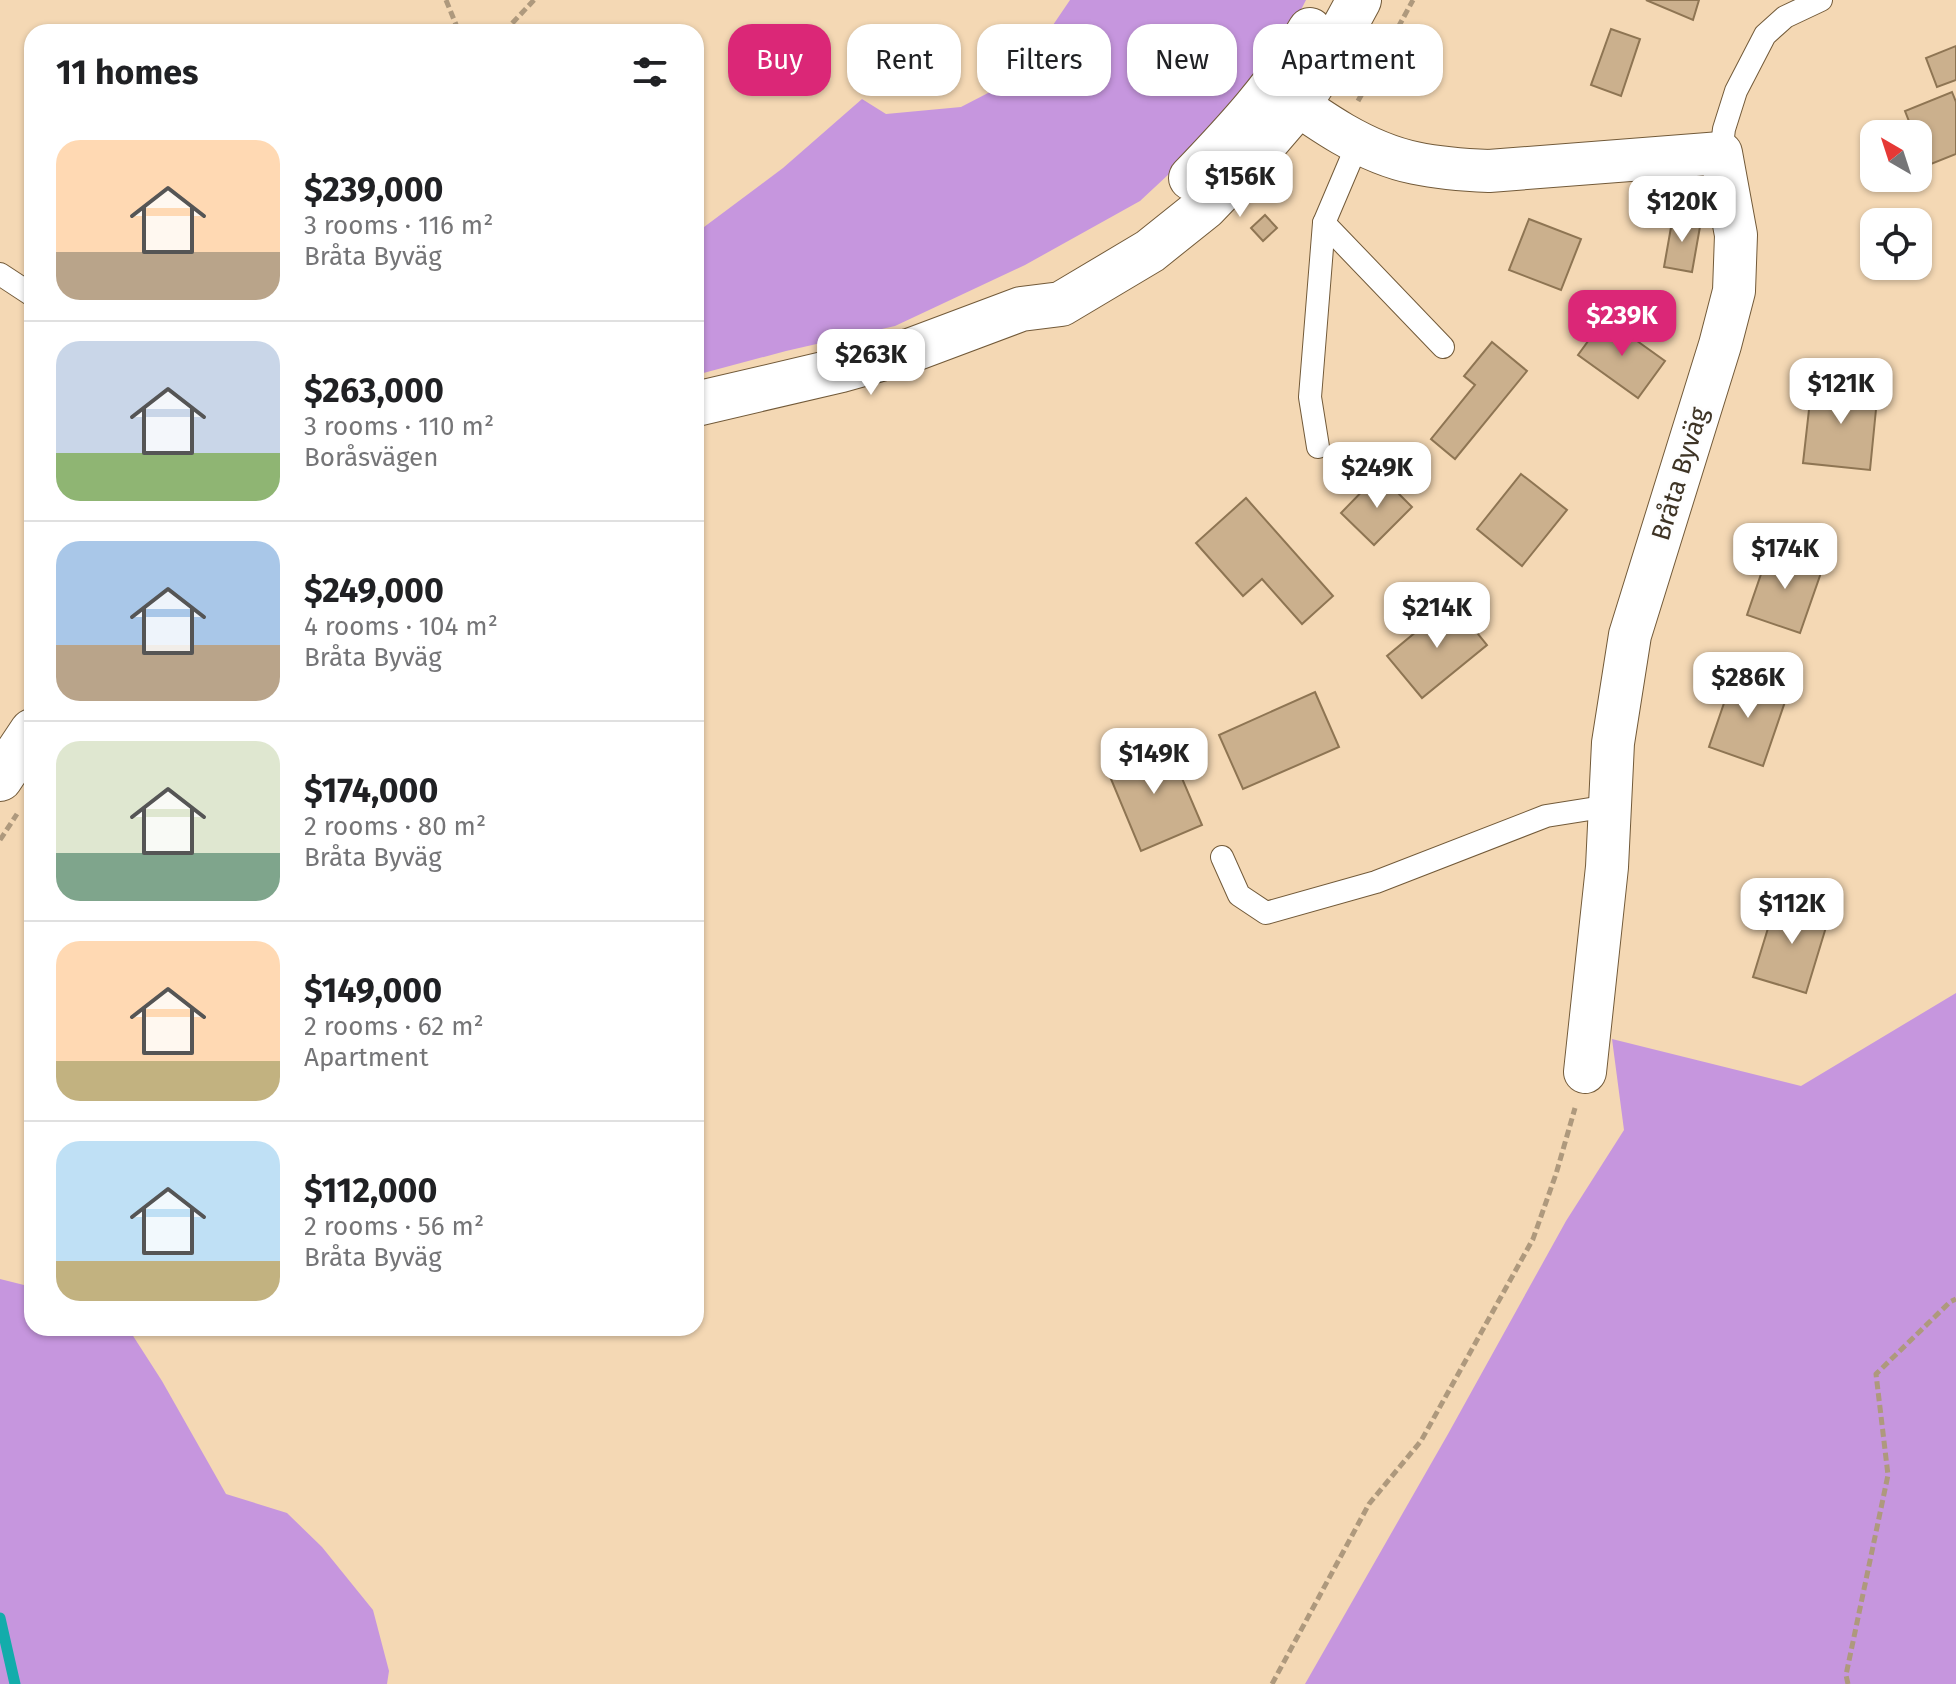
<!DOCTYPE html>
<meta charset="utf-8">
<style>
:root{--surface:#fff;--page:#f2f2f2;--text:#202124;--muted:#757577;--line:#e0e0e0;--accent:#db2777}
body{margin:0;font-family:"Fira Sans",sans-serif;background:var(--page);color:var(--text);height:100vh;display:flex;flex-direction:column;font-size:30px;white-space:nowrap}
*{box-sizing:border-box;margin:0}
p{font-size:26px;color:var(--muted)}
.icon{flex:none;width:44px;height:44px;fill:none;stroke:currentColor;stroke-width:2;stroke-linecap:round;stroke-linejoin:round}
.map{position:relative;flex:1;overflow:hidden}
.side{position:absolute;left:24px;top:24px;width:680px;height:1312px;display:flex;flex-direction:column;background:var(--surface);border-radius:24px;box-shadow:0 2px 6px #0004}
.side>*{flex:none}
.guide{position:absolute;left:728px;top:24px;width:760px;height:72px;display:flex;gap:16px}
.needle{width:52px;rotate:321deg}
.tools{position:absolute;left:1860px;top:120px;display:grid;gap:16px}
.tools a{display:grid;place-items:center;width:72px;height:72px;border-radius:16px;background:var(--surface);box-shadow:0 2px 6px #0004;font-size:40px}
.price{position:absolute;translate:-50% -68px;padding:0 18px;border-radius:16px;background:#fff;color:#222;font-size:26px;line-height:52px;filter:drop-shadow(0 2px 4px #0008)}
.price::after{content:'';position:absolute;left:50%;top:48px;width:24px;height:18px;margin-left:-12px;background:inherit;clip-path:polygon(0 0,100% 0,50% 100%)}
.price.selected{background:var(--accent);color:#fff}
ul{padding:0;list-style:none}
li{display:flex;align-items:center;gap:24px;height:200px;padding:0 32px}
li+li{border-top:2px solid var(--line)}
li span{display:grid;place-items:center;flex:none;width:224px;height:160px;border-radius:24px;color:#555}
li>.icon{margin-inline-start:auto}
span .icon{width:96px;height:96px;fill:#fffc;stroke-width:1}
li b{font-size:34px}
h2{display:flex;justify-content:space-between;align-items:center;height:96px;padding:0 32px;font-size:34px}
.tag{padding:0 28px;border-radius:24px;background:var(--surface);box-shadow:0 2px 6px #0004;font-size:28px;line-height:72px}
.tag.selected{background:var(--accent);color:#fff}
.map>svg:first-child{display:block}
</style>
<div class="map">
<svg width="1956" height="1684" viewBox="0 0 1956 1684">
<rect width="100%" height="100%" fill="#f4d8b4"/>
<g fill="#c696de">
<path d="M1070 0H1306L1284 43 1228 119 1140 201 1025 265 895 326 786 351 696 375V233L783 168 862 99 886 114 961 107 1017 78Z"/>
<path d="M1956 993V1684H1305L1448 1434 1566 1221 1624 1130 1612 1039 1801 1086Z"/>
<path d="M0 1279 32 1287V1328H128L162 1381 226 1494 287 1513 322 1547 373 1610 389 1671 387 1684H0Z"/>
</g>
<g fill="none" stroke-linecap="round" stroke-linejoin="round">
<path stroke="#13acab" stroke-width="11" d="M0 1618 15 1684"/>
</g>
<g fill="#cbb08d" stroke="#8e7553" stroke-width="2">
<path d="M1646 0H1699L1693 20Z"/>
<path d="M1611 29 1640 39 1621 96 1591 85Z"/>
<path d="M1956 46V80L1937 87 1926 58Z"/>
<path d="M1952 92 1956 102V154L1926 166 1918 145V134H1914L1905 111Z"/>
<path d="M1265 215 1277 228 1263 241 1251 228Z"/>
<path d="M1673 216 1701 221 1692 272 1664 267Z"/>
<path d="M1529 219 1581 239 1561 290 1509 270Z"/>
<path d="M1605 318 1665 361 1638 398 1578 355Z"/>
<path d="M1492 342 1527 371 1455 459 1431 439 1475 385 1464 376Z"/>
<path d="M1812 383 1878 389 1870 470 1803 463Z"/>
<path d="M1379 474 1412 507 1374 545 1341 513Z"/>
<path d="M1521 474 1567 510 1522 566 1477 529Z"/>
<path d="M1246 498 1333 596 1302 624 1262 579 1243 596 1196 543Z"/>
<path d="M1770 548 1823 567 1800 633 1747 615Z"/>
<path d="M1452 602 1487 645 1422 698 1387 656Z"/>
<path d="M1734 674 1788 693 1763 766 1709 747Z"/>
<path d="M1315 692 1339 747 1243 789 1219 735Z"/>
<path d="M1166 741 1202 825 1141 851 1106 767Z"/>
<path d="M1777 899 1830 914 1806 993 1753 977Z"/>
</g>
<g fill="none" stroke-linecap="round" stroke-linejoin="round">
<g stroke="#725a39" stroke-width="24">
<g id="lane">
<path d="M1721 153 1724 129 1736 91 1765 35 1785 17 1821 0"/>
<path d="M1324 223 1443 347"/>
<path d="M0 274 32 295"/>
<path d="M1318 447 1310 397 1324 223 1358 143"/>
<path d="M1222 857 1239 895 1266 913 1376 882 1546 816 1609 806"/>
</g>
</g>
<g stroke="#725a39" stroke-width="44">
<path id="street" d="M1273 87C1316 118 1362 152 1415 163 1439 168 1464 170 1489 171L1721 153 1736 235 1734 291 1720 345 1630 635 1613 743 1607 867 1585 1072"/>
</g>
<g stroke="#725a39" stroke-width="46">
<g id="secondary">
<path d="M1191 178C1235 132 1278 86 1310 30"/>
<path d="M696 404 841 370 909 351 1021 309 1061 304 1150 251 1205 207 1255 155 1298 105 1320 72 1359 0"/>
<path d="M0 779 32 731"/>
</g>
</g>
<g stroke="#ae997d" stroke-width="5" stroke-dasharray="8 4" stroke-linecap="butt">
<path d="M446 0 459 32"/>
<path d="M504 32 534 0"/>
<path d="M1358 101 1413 0"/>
<path d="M0 840 17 814"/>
<path d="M1272 1684 1369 1504 1421 1441 1533 1239 1556 1174 1575 1108"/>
<path d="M1848 1684 1846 1675 1888 1475 1876 1374 1950 1302 1956 1299"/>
</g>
<use href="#lane" stroke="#fff" stroke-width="22"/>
<use href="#street" stroke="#fff" stroke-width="42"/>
<use href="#secondary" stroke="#fff" stroke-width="44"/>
</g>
<g text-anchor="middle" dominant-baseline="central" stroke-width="6" stroke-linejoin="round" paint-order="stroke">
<g font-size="26" fill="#3e3425" stroke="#fefefe">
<text transform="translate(1680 474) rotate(-73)">Bråta Byväg</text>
</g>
</g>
</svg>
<div class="tools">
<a><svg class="needle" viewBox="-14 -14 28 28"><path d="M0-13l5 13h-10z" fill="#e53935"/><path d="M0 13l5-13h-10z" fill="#757577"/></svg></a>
<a><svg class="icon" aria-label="locate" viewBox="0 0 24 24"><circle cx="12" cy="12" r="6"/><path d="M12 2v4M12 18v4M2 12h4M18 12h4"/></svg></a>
</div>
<b class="price" style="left:1240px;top:219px">$156K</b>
<b class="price" style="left:1682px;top:244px">$120K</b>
<b class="price selected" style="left:1622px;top:358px">$239K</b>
<b class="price" style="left:871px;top:397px">$263K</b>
<b class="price" style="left:1841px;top:426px">$121K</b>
<b class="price" style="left:1377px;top:510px">$249K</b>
<b class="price" style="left:1785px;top:591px">$174K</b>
<b class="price" style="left:1437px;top:650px">$214K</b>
<b class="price" style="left:1748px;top:720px">$286K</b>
<b class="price" style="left:1154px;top:796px">$149K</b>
<b class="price" style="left:1792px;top:946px">$112K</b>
<div class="guide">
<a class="tag selected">Buy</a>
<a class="tag">Rent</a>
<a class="tag">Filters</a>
<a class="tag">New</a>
<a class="tag">Apartment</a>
</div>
<section class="side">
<h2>11 homes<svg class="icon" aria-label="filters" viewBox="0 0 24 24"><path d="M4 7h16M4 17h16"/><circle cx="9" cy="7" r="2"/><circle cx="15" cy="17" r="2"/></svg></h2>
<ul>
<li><span style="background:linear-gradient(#ffd9b3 70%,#b9a48a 0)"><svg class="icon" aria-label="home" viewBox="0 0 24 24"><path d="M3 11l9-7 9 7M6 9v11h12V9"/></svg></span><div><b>$239,000</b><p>3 rooms · 116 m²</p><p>Bråta Byväg</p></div></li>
<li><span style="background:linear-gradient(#c9d6e8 70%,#8fb573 0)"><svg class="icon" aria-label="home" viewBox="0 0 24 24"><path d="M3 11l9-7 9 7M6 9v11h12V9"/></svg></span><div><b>$263,000</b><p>3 rooms · 110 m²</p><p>Boråsvägen</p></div></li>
<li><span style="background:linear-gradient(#a9c7e8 65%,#b9a48a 0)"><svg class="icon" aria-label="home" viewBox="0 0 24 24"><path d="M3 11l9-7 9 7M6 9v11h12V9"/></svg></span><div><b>$249,000</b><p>4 rooms · 104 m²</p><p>Bråta Byväg</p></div></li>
<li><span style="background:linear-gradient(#dfe7d0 70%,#7fa58c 0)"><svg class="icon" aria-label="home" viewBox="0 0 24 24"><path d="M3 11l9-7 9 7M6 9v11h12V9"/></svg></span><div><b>$174,000</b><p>2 rooms · 80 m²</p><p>Bråta Byväg</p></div></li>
<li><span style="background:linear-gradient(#ffd9b3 75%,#c2b280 0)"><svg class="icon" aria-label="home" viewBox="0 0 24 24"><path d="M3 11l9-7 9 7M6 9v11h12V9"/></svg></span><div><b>$149,000</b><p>2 rooms · 62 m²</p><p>Apartment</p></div></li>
<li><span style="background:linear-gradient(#bfe0f5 75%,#c2b280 0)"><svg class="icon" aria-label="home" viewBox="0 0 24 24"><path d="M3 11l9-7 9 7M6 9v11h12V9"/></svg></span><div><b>$112,000</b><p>2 rooms · 56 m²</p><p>Bråta Byväg</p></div></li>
</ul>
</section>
</div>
